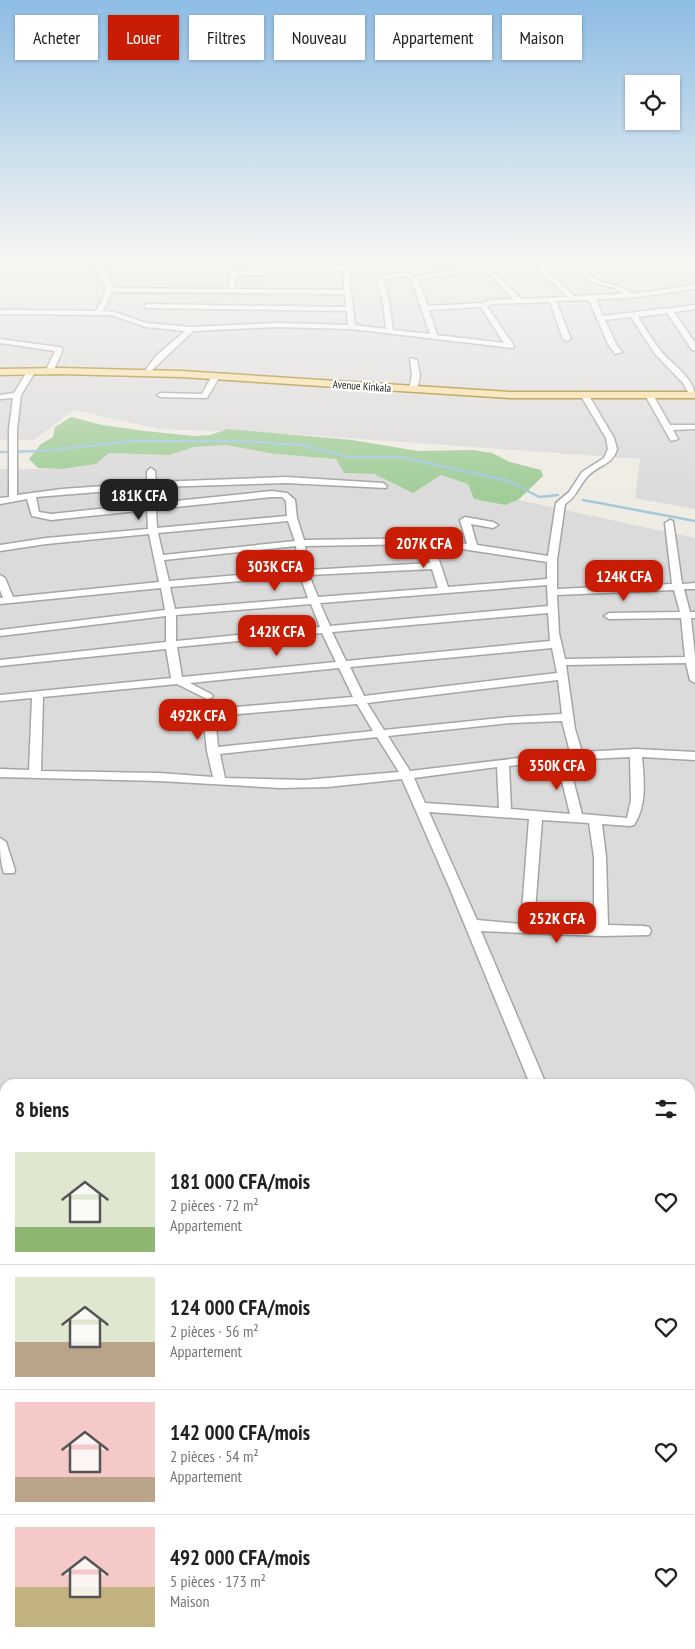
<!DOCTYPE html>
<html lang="fr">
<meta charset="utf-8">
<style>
:root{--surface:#fff;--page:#f2f2f2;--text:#202124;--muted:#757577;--line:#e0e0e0;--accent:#c81c04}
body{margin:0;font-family:"PT Sans Narrow",sans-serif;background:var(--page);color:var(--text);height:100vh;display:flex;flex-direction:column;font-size:19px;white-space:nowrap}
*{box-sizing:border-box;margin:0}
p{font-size:16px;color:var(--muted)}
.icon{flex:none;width:28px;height:28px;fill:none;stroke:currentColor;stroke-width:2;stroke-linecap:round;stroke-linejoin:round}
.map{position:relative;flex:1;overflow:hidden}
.drawer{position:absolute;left:0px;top:1079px;width:695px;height:571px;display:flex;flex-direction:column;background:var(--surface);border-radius:15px 15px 0 0;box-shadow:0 1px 4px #0004}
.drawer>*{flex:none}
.hud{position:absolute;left:15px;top:15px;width:665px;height:45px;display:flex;gap:10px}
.fabs{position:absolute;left:625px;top:75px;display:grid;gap:10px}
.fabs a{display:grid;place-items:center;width:55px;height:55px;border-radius:0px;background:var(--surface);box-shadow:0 1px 4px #0004;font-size:25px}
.price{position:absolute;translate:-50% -42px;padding:0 11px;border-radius:10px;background:var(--accent);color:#fff;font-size:16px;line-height:32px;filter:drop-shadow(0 1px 2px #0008)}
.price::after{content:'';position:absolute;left:50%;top:30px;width:15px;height:11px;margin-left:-8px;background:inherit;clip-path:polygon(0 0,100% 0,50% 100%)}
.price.on{background:#222;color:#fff}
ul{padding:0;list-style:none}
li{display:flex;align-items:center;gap:15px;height:125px;padding:0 15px}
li+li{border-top:1px solid var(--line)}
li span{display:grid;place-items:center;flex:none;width:140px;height:100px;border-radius:0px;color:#555}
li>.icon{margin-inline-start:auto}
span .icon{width:60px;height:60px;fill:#fffc;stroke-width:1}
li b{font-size:21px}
h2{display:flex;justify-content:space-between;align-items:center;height:60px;padding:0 15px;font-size:21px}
.pill{padding:0 18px;border-radius:0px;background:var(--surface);box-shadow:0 1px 4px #0004;font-size:18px;line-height:45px}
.pill.on{background:var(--accent);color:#fff}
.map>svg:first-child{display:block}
</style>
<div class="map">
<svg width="695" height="1649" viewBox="0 0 695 1649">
<rect width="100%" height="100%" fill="#efece4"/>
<g fill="#dcdbdb">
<path d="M0 261H695V391L533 392 165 370 0 369Z"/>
<path d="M142 375 433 395 695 398V509L635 498 640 459 292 434 159 429 74 410 34 440H0V377Z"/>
<path d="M226 445 275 454 336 459 344 473 374 474 413 493 441 475 468 484 474 499 505 505 518 500 695 538V1649H0V1244L5 1240V1645H690V1084H5V1092L0 1091V469H62L96 464 108 453 169 455 194 447Z"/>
</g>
<path fill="#a2cd99" d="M71 417 102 425 145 431 194 436 210 435 228 429 352 440 418 451 473 450 492 453 510 462 541 470 543 476 518 500 505 505 474 499 468 484 441 475 413 493 374 474 344 473 336 459 275 454 226 445 194 447 169 455 109 453 96 464 62 469 38 468 29 459 41 444 53 437 55 427Z"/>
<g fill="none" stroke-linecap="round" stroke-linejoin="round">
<path stroke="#a5c9dc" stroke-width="2" d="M0 271 56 273 209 261"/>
<g stroke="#a5c9dc" stroke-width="2.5">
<path d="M0 452 42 451 134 441H237L302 445 349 457H400L509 481 539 497 558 495"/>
<path d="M583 500 695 521"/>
</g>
<g stroke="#a5a5a5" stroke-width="3">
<g id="minor">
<path d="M95 261H101C102 271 112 278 113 288L229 289V274L232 272 344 267 345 261H351L350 285 355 325 386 329 383 302 376 277 400 273 395 267 392 261H398L400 264 454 261 451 263 403 267 407 273 415 276 482 267 481 265 484 263 489 266 537 261 574 296 624 294 615 288 594 283 568 261C581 261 587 275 598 280 610 287 621 282 631 294L695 285V289L629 298 596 299 603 316 695 305V309L674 312 695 343V350H692L667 313 638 317C645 328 652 339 660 350 671 364 695 378 695 397H691L683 383 655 354 631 317 605 320 616 344 622 352 615 354 608 344 589 300 556 301 571 339 567 341 563 339 550 302 492 304 487 306 514 346 513 348 352 329 277 327 193 331 147 375 143 373 157 355 185 331 146 327 111 315 0 314V310L96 311 104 296 106 286 96 268ZM534 264 567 297 521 299 492 270ZM486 270 513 299 491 300 482 303 428 306 418 279ZM344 271V290L235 289V276ZM404 276 411 279 430 334 393 330 389 302 383 279ZM112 292 345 294 346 307 147 304 144 306 147 308 347 311 348 325 277 323 191 327 146 323 114 312 103 311ZM481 307 504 343 437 335 429 310Z"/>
<path d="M686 261H695V265Z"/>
<path d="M0 339 59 347 63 349 53 372 49 374 45 372 55 351 0 343Z"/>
<path d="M410 358 417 360 420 376 417 389 413 391 409 389 412 376Z"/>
<path d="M28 370 35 372 21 395 17 429V495L62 489 147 483V471L151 468 155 471 156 482 286 477 383 483 387 486 386 488 286 483 156 487V503L272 491 287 493 295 500 297 518 304 540 431 538 467 544 460 520 465 517 493 522 498 525 493 528 471 524 477 545 548 556 556 503 569 492 582 472 604 458 608 449 606 438 581 396 588 394 614 438 617 449C613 465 598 465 588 476 579 485 577 497 565 504L557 560V589L672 584 665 523 670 520 673 521 682 584 695 583V589H684L690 612H695V618H691L695 656V683L690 680 686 663 566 665 575 729 582 752 636 749 695 752V760L642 757C644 780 647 805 634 825L630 826 602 824 606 857 608 925 644 926 649 927 651 931 649 935 601 936 481 931 546 1084H530L450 889 402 779 328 787 280 788 159 781 0 777V769L29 770 32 698 0 701V695L171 678 166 649 0 666V660L166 642V616L0 636V630L165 610 161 588 0 604V598H3L0 590V575L5 578 13 597 159 582 149 534 46 544 0 551V545L46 538 148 529 147 510 51 520 32 516 27 499 0 504V498L9 497V429L13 398 0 399V395L14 393ZM147 488V504L51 514 39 512 36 497ZM272 497H282L286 501 287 516 157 528 156 509ZM288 521 295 541 163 555 158 533ZM427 544 430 563 308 570 305 546ZM436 545 547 562V579L448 587 438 557ZM296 546 298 570 169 581 164 560ZM432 569 438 588 318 597 309 575ZM300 576 308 598 175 609 170 587ZM547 585 548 606 330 626 320 603ZM674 590 680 612 609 613 604 616 609 619 681 618 685 657 565 659 559 633 557 595ZM311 604 320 627 176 641V615ZM548 613 550 641 346 661 332 632ZM322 633 336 662 182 677 177 647ZM552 648 557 673 364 696 350 667ZM339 668 353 697 214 709 212 703H204L202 705 207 751 213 777 159 773 41 771 43 697 177 684 207 699 211 698 213 696 211 694 190 683ZM558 680 562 714 511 717 384 730 367 703ZM357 704 373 731 218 747 215 716ZM562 721 570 752 410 771 388 736 511 723ZM377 737 399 772 304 780 225 778 220 754ZM630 757 631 800 627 818 582 814 568 760ZM557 761 570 814 511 809 509 766ZM497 767 499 808 425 803 414 778ZM429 812 529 819 521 924 477 920ZM542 820 589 823 594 857V925L534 924Z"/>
<path d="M213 374 220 376 207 398 161 397 157 395 161 393 202 394Z"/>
<path d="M646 393H652L670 425H695V429L673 430 678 439 671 441 645 395Z"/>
<path d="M0 838 6 842 15 870 14 873H4C0 862 0 850 0 838Z"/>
<path d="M691 1213 695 1215V1235L690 1233Z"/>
<path d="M5 1312V1330L0 1331V1313Z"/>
<path d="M690 1386 695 1388V1411L690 1409Z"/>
<path d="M0 1580 5 1582V1606L0 1604Z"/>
<path d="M39 1645H63L65 1649H41Z"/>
<path d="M230 1645H254L256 1649H232Z"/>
<path d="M441 1645H466L468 1649H443Z"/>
<path d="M639 1645H664L666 1649H641Z"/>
</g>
</g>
<g stroke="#957603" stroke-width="3">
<path id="major" d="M60 368 181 371 510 392H695V398H510L181 377 60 374 0 375V369Z"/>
</g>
<use href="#minor" fill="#fff" fill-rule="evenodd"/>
<use href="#major" fill="#fadd9e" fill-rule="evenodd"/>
</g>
<linearGradient id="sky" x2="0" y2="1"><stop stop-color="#8dbce3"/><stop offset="0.53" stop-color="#f8f6f3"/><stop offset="1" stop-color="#f8f6f3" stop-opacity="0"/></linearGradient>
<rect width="695" height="491" fill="url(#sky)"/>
<g text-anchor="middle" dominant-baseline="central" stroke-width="4.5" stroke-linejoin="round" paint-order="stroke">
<g font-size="11" fill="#1e1e1e" stroke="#fff">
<text transform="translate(362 386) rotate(4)">Avenue Kinkala</text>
</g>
</g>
</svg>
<div class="fabs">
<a><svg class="icon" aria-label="locate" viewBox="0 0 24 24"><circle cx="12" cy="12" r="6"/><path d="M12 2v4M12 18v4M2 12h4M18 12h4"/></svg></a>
</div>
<b class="price on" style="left:139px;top:521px">181K CFA</b>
<b class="price" style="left:424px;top:569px">207K CFA</b>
<b class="price" style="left:275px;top:592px">303K CFA</b>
<b class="price" style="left:624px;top:602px">124K CFA</b>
<b class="price" style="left:277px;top:657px">142K CFA</b>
<b class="price" style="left:198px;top:741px">492K CFA</b>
<b class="price" style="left:557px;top:791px">350K CFA</b>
<b class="price" style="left:557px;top:944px">252K CFA</b>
<div class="hud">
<a class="pill">Acheter</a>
<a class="pill on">Louer</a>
<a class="pill">Filtres</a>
<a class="pill">Nouveau</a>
<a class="pill">Appartement</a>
<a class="pill">Maison</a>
</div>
<section class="drawer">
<h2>8 biens<svg class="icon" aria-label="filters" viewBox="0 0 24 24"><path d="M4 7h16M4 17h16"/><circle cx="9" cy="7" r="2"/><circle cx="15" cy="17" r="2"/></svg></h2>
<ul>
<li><span style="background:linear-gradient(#dfe7d0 75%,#8fb573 0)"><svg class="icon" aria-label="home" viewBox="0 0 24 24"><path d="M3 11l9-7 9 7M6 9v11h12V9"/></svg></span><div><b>181 000 CFA/mois</b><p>2 pièces · 72 m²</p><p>Appartement</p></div><svg class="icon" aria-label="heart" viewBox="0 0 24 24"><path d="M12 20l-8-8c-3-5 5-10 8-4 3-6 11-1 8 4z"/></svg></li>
<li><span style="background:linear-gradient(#dfe7d0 65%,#b9a48a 0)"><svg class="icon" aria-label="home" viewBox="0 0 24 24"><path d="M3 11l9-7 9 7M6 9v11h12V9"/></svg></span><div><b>124 000 CFA/mois</b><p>2 pièces · 56 m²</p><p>Appartement</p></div><svg class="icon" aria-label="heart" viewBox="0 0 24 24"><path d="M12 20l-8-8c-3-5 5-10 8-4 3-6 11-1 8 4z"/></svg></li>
<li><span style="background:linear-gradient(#f6c9c9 75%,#b9a48a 0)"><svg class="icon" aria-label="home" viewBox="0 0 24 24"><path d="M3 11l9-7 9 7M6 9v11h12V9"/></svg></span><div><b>142 000 CFA/mois</b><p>2 pièces · 54 m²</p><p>Appartement</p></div><svg class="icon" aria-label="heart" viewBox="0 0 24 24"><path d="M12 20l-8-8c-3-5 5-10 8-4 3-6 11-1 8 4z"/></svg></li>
<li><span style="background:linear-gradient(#f6c9c9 60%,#c2b280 0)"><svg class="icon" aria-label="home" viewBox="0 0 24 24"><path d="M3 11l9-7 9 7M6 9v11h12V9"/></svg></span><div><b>492 000 CFA/mois</b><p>5 pièces · 173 m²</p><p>Maison</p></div><svg class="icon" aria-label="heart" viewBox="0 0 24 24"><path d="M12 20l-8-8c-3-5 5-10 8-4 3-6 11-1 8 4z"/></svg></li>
</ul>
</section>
</div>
